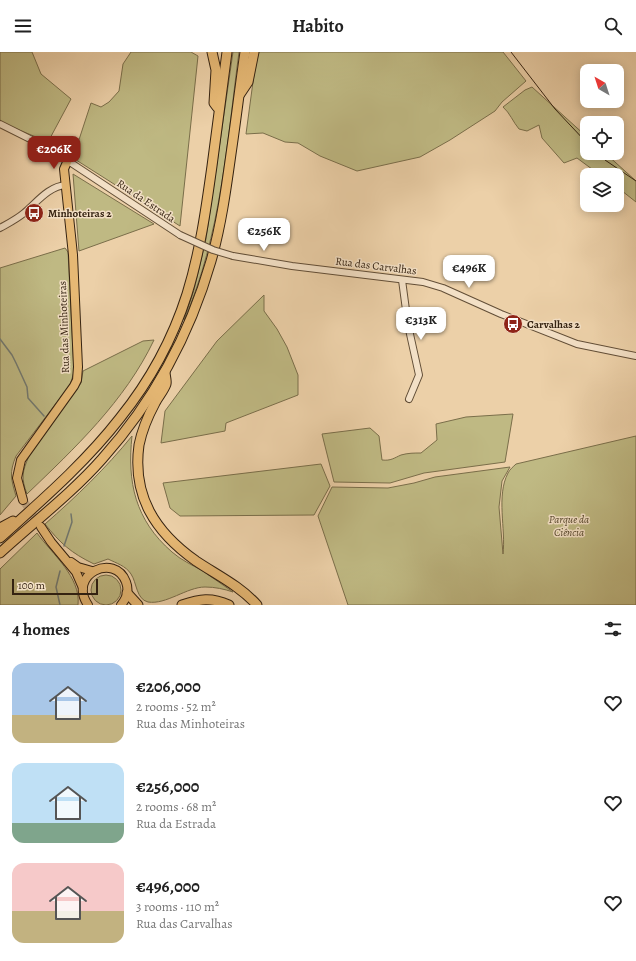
<!DOCTYPE html>
<meta charset="utf-8">
<style>
:root{--surface:#fff;--page:#f6f6f6;--text:#222;--muted:#767676;--accent:#8f2418}
body{margin:0;font-family:Alegreya,serif;background:var(--page);color:var(--text);height:100vh;display:flex;flex-direction:column;font-size:15px;white-space:nowrap}
*{box-sizing:border-box;margin:0}
p{font-size:13px;color:var(--muted)}
.icon{flex:none;width:22px;height:22px;fill:none;stroke:currentColor;stroke-width:2;stroke-linecap:round;stroke-linejoin:round}
.map{position:relative;height:553px;overflow:hidden}
.side{display:flex;flex-direction:column;background:var(--surface);flex:1}
.side>*{flex:none}
.needle{width:26px;rotate:321deg}
.tools{position:absolute;left:580px;top:12px;display:grid;gap:8px}
.tools a{display:grid;place-items:center;width:44px;height:44px;border-radius:8px;background:var(--surface);box-shadow:0 2px 10px #0003;font-size:20px}
.scale{position:absolute;left:12px;bottom:10px;width:86px;box-sizing:border-box;padding-left:4px;border:2px solid #342211;border-top:0;font-size:11px;line-height:14px;white-space:nowrap;color:#342211;-webkit-text-stroke:3px #f3e0c6;paint-order:stroke}
.price{position:absolute;translate:-50% -34px;padding:0 9px;border-radius:8px;background:#fff;color:#222;font-size:13px;line-height:26px;filter:drop-shadow(0 1px 2px #0008)}
.price::after{content:'';position:absolute;left:50%;top:24px;width:12px;height:9px;margin-left:-6px;background:inherit;clip-path:polygon(0 0,100% 0,50% 100%)}
.price.selected{background:var(--accent);color:#fff}
ul{padding:0;list-style:none}
li{display:flex;align-items:center;gap:12px;height:100px;padding:0 12px}
li span{display:grid;place-items:center;flex:none;width:112px;height:80px;border-radius:12px;color:#555}
li>.icon{margin-inline-start:auto}
span .icon{width:48px;height:48px;fill:#fffc;stroke-width:1}
li b{font-size:17px}
h2{display:flex;justify-content:space-between;align-items:center;height:48px;padding:0 12px;font-size:17px}
header{display:flex;justify-content:space-between;align-items:center;height:52px;padding:0 12px;background:var(--surface);font-size:18px;font-weight:700}
.map>svg:first-child{display:block}
</style>
<header><svg class="icon" aria-label="menu" viewBox="0 0 24 24"><path d="M4 6h16M4 12h16M4 18h16"/></svg>Habito<svg class="icon" aria-label="search" viewBox="0 0 24 24"><circle cx="10" cy="10" r="6"/><path d="M15 15l6 6"/></svg></header>
<div class="map">
<svg width="636" height="553" viewBox="0 0 636 553">
<rect width="100%" height="100%" fill="#ecd0a8"/>
<filter id="stains"><feTurbulence type="fractalNoise" baseFrequency=".005" numOctaves="4"/><feColorMatrix values="0 0 0 0 .2 0 0 0 0 .09 0 0 0 0 .02 0 0 0 .5 -.17"/></filter>
<radialGradient id="worn" r=".72"><stop offset=".6" stop-color="#630" stop-opacity="0"/><stop offset="1" stop-color="#630" stop-opacity=".3"/></radialGradient>
<g fill="#bfb983" stroke="#7a6e4a">
<path d="M0 0H32L41 22 71 47 48 90 0 70Z"/>
<path d="M131 0H191L198 4 180 174 73 106 91 51 101 55 109 50 119 39 123 12Z"/>
<path d="M233 0H239C227 90 221 184 184 268L194 238 206 187Z"/>
<path d="M257 0H503L526 29 502 50 495 59 450 88 420 105 357 119 320 104 298 91 285 90 263 81 246 82Z"/>
<path d="M532 35 587 85V101H605L636 129V150L617 135V123H600L577 106 564 111 542 86 539 73 527 79 519 77C513 70 510 61 503 55L525 38Z"/>
<path d="M73 122 154 172 79 199Z"/>
<path d="M65 196 68 200 74 320 70 333 16 404C9 421 11 427 16 444L0 463V216Z"/>
<path d="M264 243V259L277 277 287 295 298 323V343L226 371 225 379 161 391 165 359 217 289Z"/>
<path d="M154 288C125 349 75 396 27 442 21 426 22 420 29 404L81 331 83 319 143 289Z"/>
<path d="M513 362 505 410 424 421 390 431 334 430 322 382 370 376 379 384 382 408C391 409 394 406 401 403 408 401 414 401 421 401L437 388 436 372 466 365Z"/>
<path d="M132 384C127 430 135 468 172 500 181 508 192 513 203 519 213 526 223 533 233 540 224 537 215 535 205 535 187 535 166 553 148 550 136 547 137 531 131 522 126 514 116 511 108 507L94 512C71 501 60 491 45 472 76 445 106 416 132 384Z"/>
<path d="M636 384V553H348L318 464 332 435 388 436 414 431 435 425 510 415 502 429 499 455 503 502C506 477 496 444 508 421 510 417 513 415 516 412Z"/>
<path d="M321 412 330 434 314 463 180 464 170 456 163 431Z"/>
<path d="M37 481C52 502 81 525 78 553H0V517Z"/>
<circle cx="106" cy="538" r="15"/>
</g>
<g fill="none" stroke-linecap="round" stroke-linejoin="round">
<g stroke="#727a72" stroke-width="1.5">
<path d="M0 287 12 303 16 311 27 335 28 346 44 364"/>
<path d="M64 494 72 470 71 462"/>
<path d="M60 553 56 535 60 519"/>
</g>
<path stroke="#c7ad8a" stroke-width="8" stroke-dasharray="8 4" stroke-linecap="butt" d="M23 448 40 474"/>
<g stroke="#624e37" stroke-width="8">
<g id="minor">
<path d="M0 72 50 97 180 183"/>
<path d="M0 176C9 171 17 167 24 161 37 150 49 134 66 133"/>
<path d="M233 204 292 214 423 230 443 236 501 262 577 292 636 304"/>
<path d="M402 228 408 273 419 323 409 347"/>
</g>
</g>
<g stroke="#342211" stroke-width="10">
<g id="major">
<path d="M23 448 17 426 21 408 74 334 77 328 78 315 73 203 64 117 68 108"/>
<path d="M41 475 51 490 76 520 83 536"/>
<path d="M71 510 78 515 92 519"/>
<path d="M88 553C67 522 115 500 126 530 129 538 127 546 121 553"/>
</g>
</g>
<g stroke="#342211" stroke-width="11">
<g id="highway">
<path d="M212 0 216 18 214 51 217 55"/>
<path d="M240 42 248 30 254 0"/>
<path d="M165 320C165 324 167 329 166 332 164 338 158 345 155 351 148 364 142 378 139 393 132 444 155 480 196 509 217 523 240 534 257 553"/>
<path d="M0 476 13 469"/>
<path d="M0 486C42 448 85 411 120 366 149 330 173 286 187 242 200 200 206 157 212 114 217 76 222 38 227 0"/>
<path d="M0 501C34 470 72 441 102 407 153 350 190 282 211 209 221 174 226 138 231 102 236 68 240 34 245 0"/>
<path d="M127 541 138 553"/>
<path d="M182 553C200 547 211 545 229 553"/>
</g>
</g>
<use href="#minor" stroke="#f3e0c6" stroke-width="6"/>
<use href="#major" stroke="#e6b874" stroke-width="8"/>
<use href="#highway" stroke="#e6b874" stroke-width="9"/>
<g stroke="#342211" stroke-width="1">
<path d="M511 0 555 57 587 91"/>
<path d="M598 101 605 108 636 129"/>
</g>
<g stroke="#624e37" stroke-width="8" stroke-linecap="butt">
<path id="minor-bridge" d="M180 183 213 198 233 204"/>
</g>
<use href="#minor-bridge" stroke="#f3e0c6" stroke-width="6"/>
</g>
<defs>
<g id="bus-disc" transform="scale(1)"><circle r="9.5" fill="#8f2418" stroke="#f3e0c6"/><path d="M-5-6H5V4H4V6H2V4H-2V6H-4V4H-5ZM-3.5-4V0h7V-4ZM-3.5 1.2v1.5H-2V1.2ZM2 1.2v1.5H3.5V1.2Z" fill="#fff"/></g>
</defs>
<g fill-rule="evenodd">
<use href="#bus-disc" x="34" y="161"/>
<use href="#bus-disc" x="513" y="272"/>
</g>
<g text-anchor="middle" dominant-baseline="central" stroke-width="3" stroke-linejoin="round" paint-order="stroke">
<g font-size="11" fill="#342211" stroke="#f3e0c6">
<text transform="translate(146 149) rotate(34)">Rua da Estrada</text>
<text transform="translate(376 214) rotate(7)">Rua das Carvalhas</text>
<text transform="translate(64 275) rotate(-92)">Rua das Minhoteiras</text>
</g>
<g font-size="11" font-weight="bold" fill="#342211" stroke="#f3e0c6" text-anchor="start">
<text x="48" y="161">Minhoteiras 2</text>
<text x="527" y="272">Carvalhas 2</text>
</g>
<g font-size="11" font-style="italic" fill="#57482e" stroke="#f3e0c6">
<text x="569" y="467">Parque da<tspan x="569" dy="13">Ciência</tspan></text>
</g>
</g>
<rect width="100%" height="100%" filter="url(#stains)"/>
<rect width="100%" height="100%" fill="url(#worn)"/>
</svg>
<div class="tools">
<a><svg class="needle" viewBox="-14 -14 28 28"><path d="M0-13l5 13h-10z" fill="#e53935"/><path d="M0 13l5-13h-10z" fill="#767676"/></svg></a>
<a><svg class="icon" aria-label="locate" viewBox="0 0 24 24"><circle cx="12" cy="12" r="6"/><path d="M12 2v4M12 18v4M2 12h4M18 12h4"/></svg></a>
<a><svg class="icon" aria-label="layers" viewBox="0 0 24 24"><path d="M12 4l9 5-9 5-9-5zM3 14l9 5 9-5"/></svg></a>
</div>
<div class="scale">100 m</div>
<b class="price selected" style="left:54px;top:118px">€206K</b>
<b class="price" style="left:264px;top:200px">€256K</b>
<b class="price" style="left:469px;top:237px">€496K</b>
<b class="price" style="left:421px;top:289px">€313K</b>
</div>
<section class="side">
<h2>4 homes<svg class="icon" aria-label="filters" viewBox="0 0 24 24"><path d="M4 7h16M4 17h16"/><circle cx="9" cy="7" r="2"/><circle cx="15" cy="17" r="2"/></svg></h2>
<ul>
<li><span style="background:linear-gradient(#a9c7e8 65%,#c2b280 0)"><svg class="icon" aria-label="home" viewBox="0 0 24 24"><path d="M3 11l9-7 9 7M6 9v11h12V9"/></svg></span><div><b>€206,000</b><p>2 rooms · 52 m²</p><p>Rua das Minhoteiras</p></div><svg class="icon" aria-label="heart" viewBox="0 0 24 24"><path d="M12 20l-8-8c-3-5 5-10 8-4 3-6 11-1 8 4z"/></svg></li>
<li><span style="background:linear-gradient(#bfe0f5 75%,#7fa58c 0)"><svg class="icon" aria-label="home" viewBox="0 0 24 24"><path d="M3 11l9-7 9 7M6 9v11h12V9"/></svg></span><div><b>€256,000</b><p>2 rooms · 68 m²</p><p>Rua da Estrada</p></div><svg class="icon" aria-label="heart" viewBox="0 0 24 24"><path d="M12 20l-8-8c-3-5 5-10 8-4 3-6 11-1 8 4z"/></svg></li>
<li><span style="background:linear-gradient(#f6c9c9 60%,#c2b280 0)"><svg class="icon" aria-label="home" viewBox="0 0 24 24"><path d="M3 11l9-7 9 7M6 9v11h12V9"/></svg></span><div><b>€496,000</b><p>3 rooms · 110 m²</p><p>Rua das Carvalhas</p></div><svg class="icon" aria-label="heart" viewBox="0 0 24 24"><path d="M12 20l-8-8c-3-5 5-10 8-4 3-6 11-1 8 4z"/></svg></li>
</ul>
</section>
